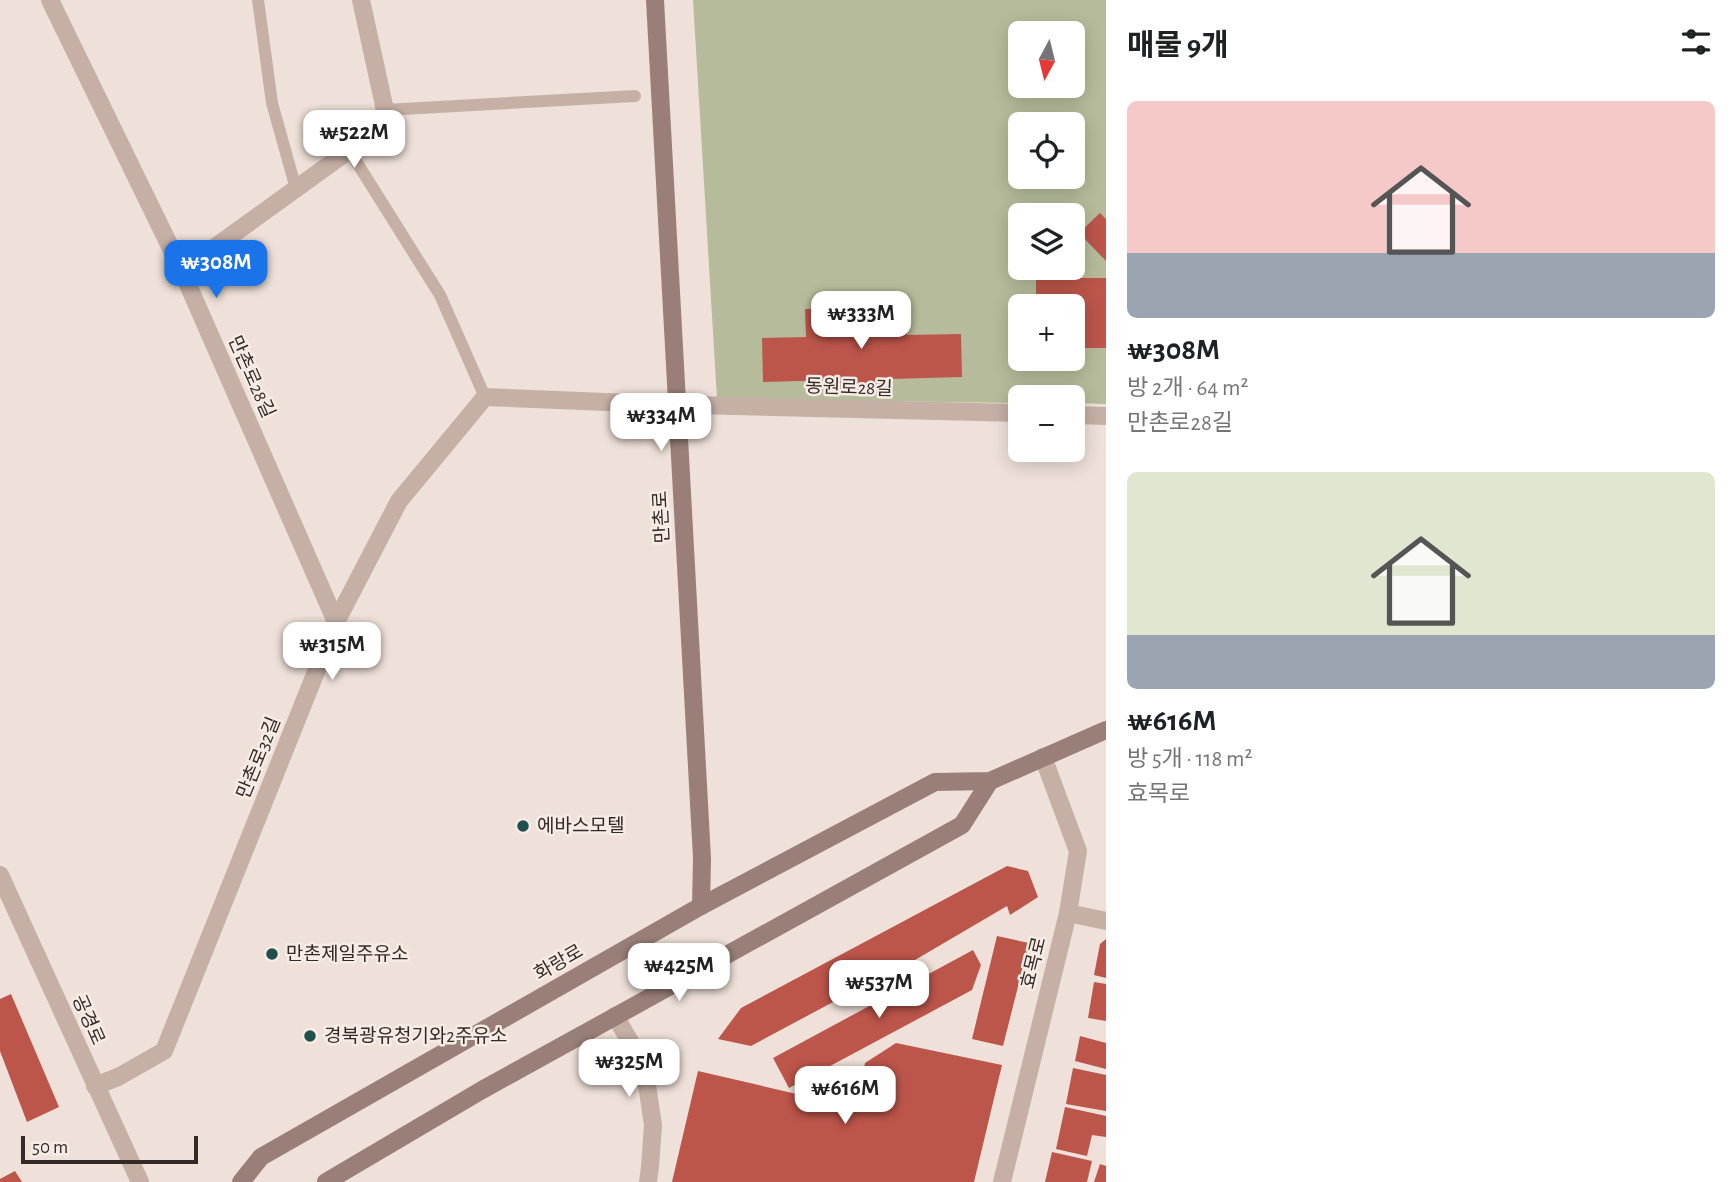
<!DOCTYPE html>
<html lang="ko">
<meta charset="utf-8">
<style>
:root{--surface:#fff;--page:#f2f2f2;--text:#202124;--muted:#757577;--accent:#1a73e8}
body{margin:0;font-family:"Alegreya Sans","Noto Sans KR",sans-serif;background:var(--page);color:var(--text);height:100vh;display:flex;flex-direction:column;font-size:26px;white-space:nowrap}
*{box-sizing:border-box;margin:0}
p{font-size:23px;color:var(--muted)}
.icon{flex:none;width:38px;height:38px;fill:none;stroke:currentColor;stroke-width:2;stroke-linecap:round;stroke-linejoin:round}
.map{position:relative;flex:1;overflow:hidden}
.drawer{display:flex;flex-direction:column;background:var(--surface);width:630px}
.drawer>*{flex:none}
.needle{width:46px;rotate:187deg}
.buttons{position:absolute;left:1008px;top:21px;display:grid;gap:14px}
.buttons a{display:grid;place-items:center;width:77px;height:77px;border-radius:10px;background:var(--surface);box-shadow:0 4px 18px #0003;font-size:35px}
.scale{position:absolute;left:21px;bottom:18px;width:177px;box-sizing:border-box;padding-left:7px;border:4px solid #332926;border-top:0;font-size:19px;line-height:24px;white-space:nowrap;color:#332926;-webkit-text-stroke:5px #f7ece5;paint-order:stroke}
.price{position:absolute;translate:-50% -60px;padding:0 16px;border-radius:14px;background:#fff;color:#222;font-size:23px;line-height:46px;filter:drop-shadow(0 2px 4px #0008)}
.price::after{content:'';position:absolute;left:50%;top:42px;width:21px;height:16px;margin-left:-10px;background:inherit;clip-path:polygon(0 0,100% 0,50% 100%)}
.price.on{background:var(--accent);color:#fff}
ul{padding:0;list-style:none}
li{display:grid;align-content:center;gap:14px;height:371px;padding:0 21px}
li span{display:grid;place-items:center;height:217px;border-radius:10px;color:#555}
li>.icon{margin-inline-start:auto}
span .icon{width:126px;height:126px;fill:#fffc;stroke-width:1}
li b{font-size:30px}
h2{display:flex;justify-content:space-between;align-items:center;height:84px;padding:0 21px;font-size:30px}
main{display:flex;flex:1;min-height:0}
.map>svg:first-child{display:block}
</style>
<main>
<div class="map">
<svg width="1106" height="1182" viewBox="0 0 1106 1182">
<rect width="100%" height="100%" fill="#efe1d9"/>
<path fill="#b6bc9b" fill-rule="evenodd" d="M693 0H1106V404L1073 403V397H1020V403L717 399ZM1020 33H1073V86H1020ZM1020 124H1073V177H1020ZM1020 215H1073V268H1020ZM1020 306H1073V359H1020Z"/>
<g fill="#bc554a">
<path d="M1100 213 1106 219V261L1079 233Z"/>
<path d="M1036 278H1106V348H1073V306H1036Z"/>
<path d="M907 307V335L961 334 962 377 890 379 891 393 837 394 836 380 763 382 762 338 806 337 805 309Z"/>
<path d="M1007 866 1028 871 1038 897 1010 915 1007 906 915 960 918 966 893 980 889 972 751 1046 718 1039 741 1008Z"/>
<path d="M997 936 1029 943 1003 1046 972 1039Z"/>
<path d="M1106 939V978L1094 975 1100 944Z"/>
<path d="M973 950 981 965 972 990 789 1088 773 1058Z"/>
<path d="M1094 982 1106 984V1021L1088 1018Z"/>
<path d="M11 994 59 1107 27 1122 0 1051V999Z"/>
<path d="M1080 1036 1106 1043V1069L1075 1061Z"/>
<path d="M896 1043 1002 1065 974 1182H672L698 1071 857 1108 865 1063Z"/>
<path d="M1073 1068 1106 1075V1111L1066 1104Z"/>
<path d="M1065 1107 1106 1116V1137L1092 1135 1087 1156 1056 1149Z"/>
<path d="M1052 1152 1092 1161 1087 1182H1045Z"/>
<path d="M1100 1164 1106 1166V1182H1094Z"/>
<path d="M15 1171 22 1182H0V1179Z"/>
</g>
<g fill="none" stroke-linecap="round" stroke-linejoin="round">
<g stroke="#c6b0a6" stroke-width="12">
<path d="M258 0 272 103 296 189"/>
<path d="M385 110 635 96"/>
<path d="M349 150 440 295 485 397"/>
</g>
<g stroke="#c6b0a6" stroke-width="18">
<path d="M50 0 182 271 336 622"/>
<path d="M182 271 373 133 385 110 361 0"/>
<path d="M1073 415 1106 416"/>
<path d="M1068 913 1106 921"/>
<path d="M615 1016 644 1065 653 1125 650 1167 648 1182"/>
<path d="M95 1086 118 1077 164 1051 336 622 399 501 485 397 655 404 1020 413"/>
</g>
<g stroke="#c6b0a6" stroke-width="18">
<path d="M0 875 140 1182"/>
<path d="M1002 1182 1068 913 1078 851 1043 757"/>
</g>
<g stroke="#997f78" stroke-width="18">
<path d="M655 0 702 858 701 906"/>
<path d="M241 1182 261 1157 701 906 935 782 990 781 1106 730"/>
<path d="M326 1182 482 1090 962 825 990 781"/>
</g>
</g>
<g fill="#20504d" stroke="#f7ece5" stroke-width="2.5">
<circle cx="523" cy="826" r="7"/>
<circle cx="272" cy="954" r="7"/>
<circle cx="310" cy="1036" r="7"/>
</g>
<g text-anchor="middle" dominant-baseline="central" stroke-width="5" stroke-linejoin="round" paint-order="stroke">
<g font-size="19" fill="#332926" stroke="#f7ece5">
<text transform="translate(251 377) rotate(66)">만촌로28길</text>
<text transform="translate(849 388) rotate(2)">동원로28길</text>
<text transform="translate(662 517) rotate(-93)">만촌로</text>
<text transform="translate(259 758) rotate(-68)">만촌로32길</text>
<text transform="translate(559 963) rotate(-30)">화랑로</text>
<text transform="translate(1034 963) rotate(-76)">효목로</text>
<text transform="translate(88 1020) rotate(66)">공경로</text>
</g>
<g font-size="19" fill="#332926" stroke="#f7ece5" text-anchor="start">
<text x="537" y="826">에바스모텔</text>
<text x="286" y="954">만촌제일주유소</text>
<text x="324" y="1036">경북광유청기와2주유소</text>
</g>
</g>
</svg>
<div class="buttons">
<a><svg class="needle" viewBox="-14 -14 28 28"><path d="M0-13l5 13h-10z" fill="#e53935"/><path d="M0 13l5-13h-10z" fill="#757577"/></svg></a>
<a><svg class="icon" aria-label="locate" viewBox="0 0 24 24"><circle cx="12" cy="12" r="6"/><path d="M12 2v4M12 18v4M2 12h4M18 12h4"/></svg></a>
<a><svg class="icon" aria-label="layers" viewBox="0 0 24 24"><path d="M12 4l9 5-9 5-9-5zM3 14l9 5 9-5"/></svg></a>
<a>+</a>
<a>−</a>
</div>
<div class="scale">50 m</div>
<b class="price" style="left:354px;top:170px">₩522M</b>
<b class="price on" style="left:216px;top:300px">₩308M</b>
<b class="price" style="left:861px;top:351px">₩333M</b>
<b class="price" style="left:661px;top:453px">₩334M</b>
<b class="price" style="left:332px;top:682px">₩315M</b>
<b class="price" style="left:679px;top:1003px">₩425M</b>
<b class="price" style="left:879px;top:1020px">₩537M</b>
<b class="price" style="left:629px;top:1099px">₩325M</b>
<b class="price" style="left:845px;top:1126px">₩616M</b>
</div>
<section class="drawer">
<h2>매물 9개<svg class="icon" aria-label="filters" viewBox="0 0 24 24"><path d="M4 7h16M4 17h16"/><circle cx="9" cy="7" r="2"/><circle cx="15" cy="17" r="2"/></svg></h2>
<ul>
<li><span style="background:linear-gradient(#f6c9c9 70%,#9aa5b1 0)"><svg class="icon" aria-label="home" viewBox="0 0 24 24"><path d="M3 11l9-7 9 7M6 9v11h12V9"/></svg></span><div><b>₩308M</b><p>방 2개 · 64 m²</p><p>만촌로28길</p></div></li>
<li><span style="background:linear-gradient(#dfe7d0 75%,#9aa5b1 0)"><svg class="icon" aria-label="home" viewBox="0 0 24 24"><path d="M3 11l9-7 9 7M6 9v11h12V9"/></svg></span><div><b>₩616M</b><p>방 5개 · 118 m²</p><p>효목로</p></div></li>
</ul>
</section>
</main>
